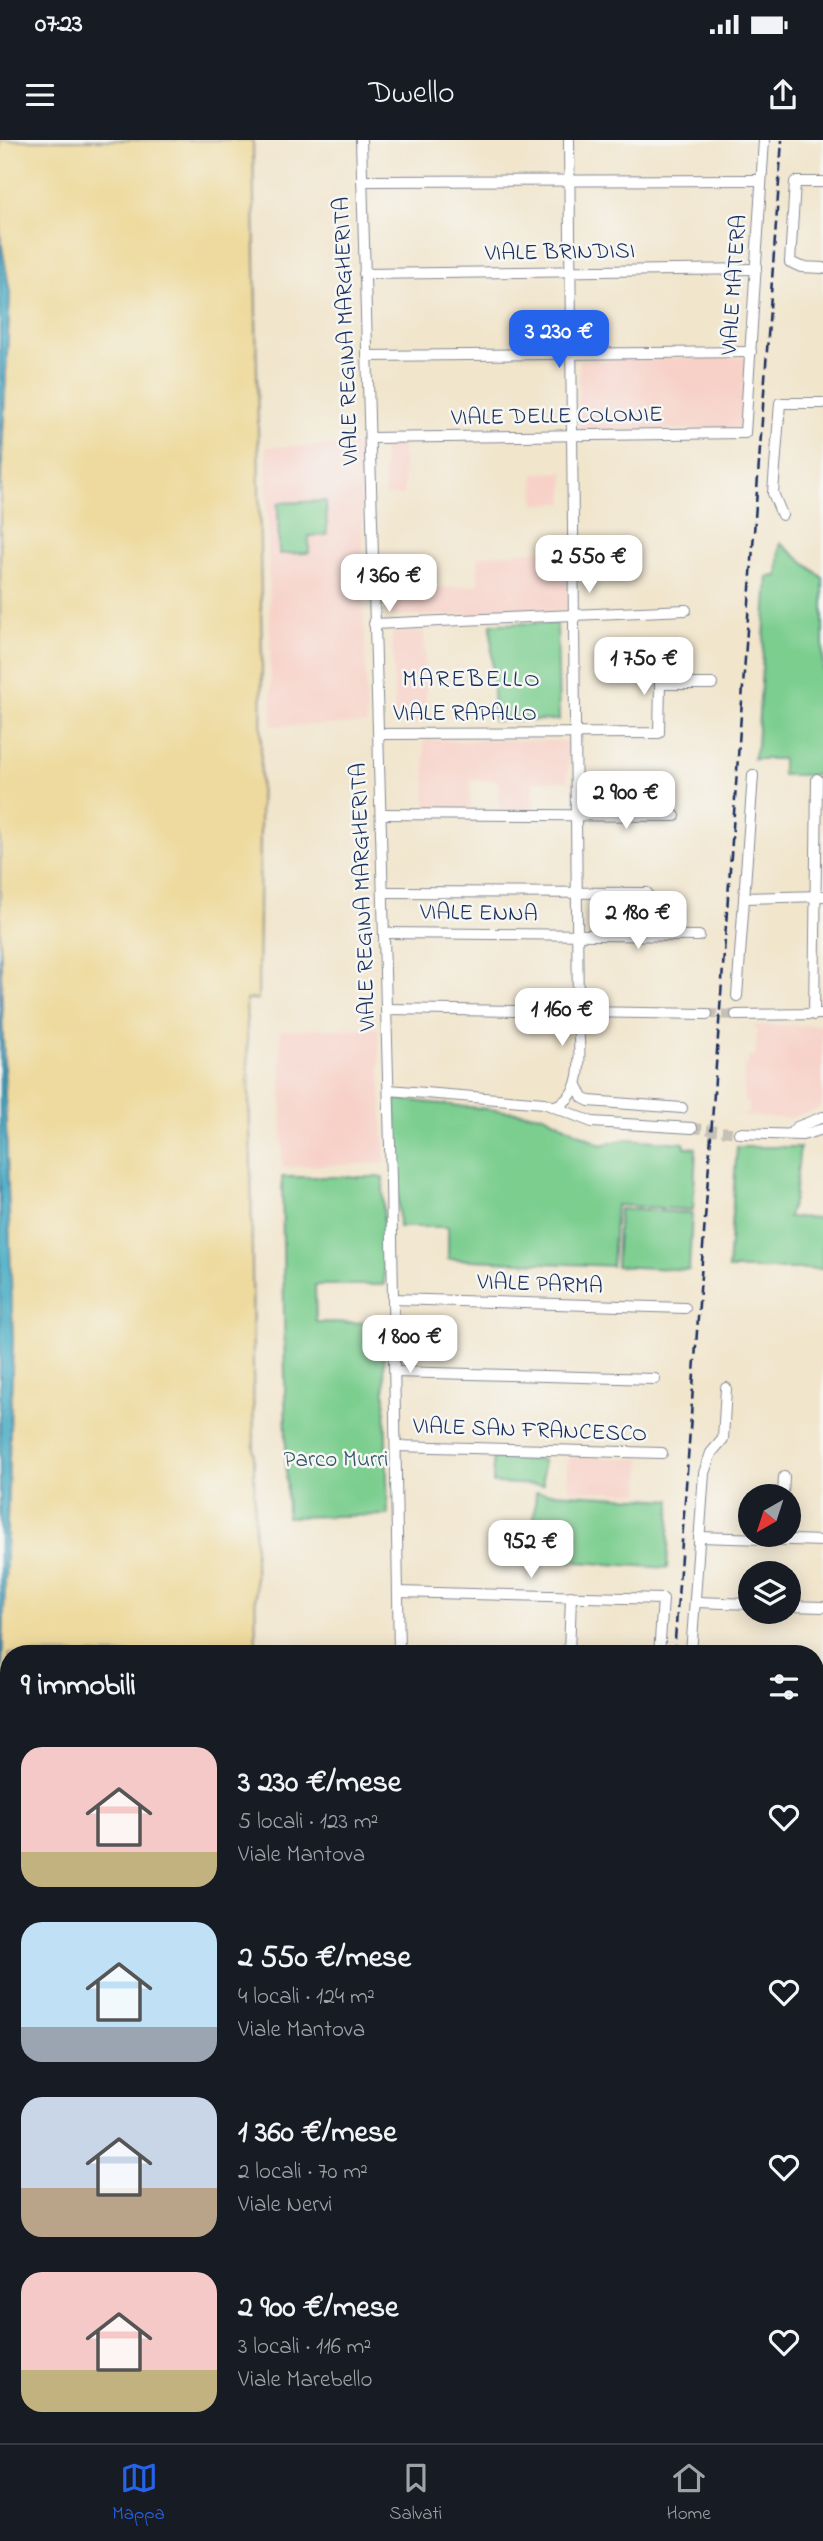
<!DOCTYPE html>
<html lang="it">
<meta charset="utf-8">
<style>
:root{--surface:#171b24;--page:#242831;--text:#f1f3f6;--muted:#9ea1a6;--line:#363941;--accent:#2563eb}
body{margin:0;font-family:"Indie Flower",sans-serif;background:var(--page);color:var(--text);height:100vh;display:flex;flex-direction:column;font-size:26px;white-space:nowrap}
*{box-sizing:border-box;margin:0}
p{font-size:23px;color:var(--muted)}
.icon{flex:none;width:38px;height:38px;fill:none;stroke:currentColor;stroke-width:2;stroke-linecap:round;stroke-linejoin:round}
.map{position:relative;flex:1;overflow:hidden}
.details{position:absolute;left:0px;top:1505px;width:824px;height:798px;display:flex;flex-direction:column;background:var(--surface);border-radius:28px 28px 0 0;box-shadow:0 4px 18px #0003}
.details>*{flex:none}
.needle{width:46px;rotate:219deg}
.buttons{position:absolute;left:738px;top:1344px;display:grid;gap:14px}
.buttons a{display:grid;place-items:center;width:63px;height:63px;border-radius:50%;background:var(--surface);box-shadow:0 4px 18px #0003;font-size:35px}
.price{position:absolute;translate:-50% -60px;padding:0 16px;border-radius:14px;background:#fff;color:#222;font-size:23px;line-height:46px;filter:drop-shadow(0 2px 4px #0008)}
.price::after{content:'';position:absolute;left:50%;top:42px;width:21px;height:16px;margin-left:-10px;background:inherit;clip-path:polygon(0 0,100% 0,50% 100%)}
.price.on{background:var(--accent);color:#fff}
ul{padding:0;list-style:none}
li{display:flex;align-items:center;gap:21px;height:175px;padding:0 21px}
li span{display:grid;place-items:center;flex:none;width:196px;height:140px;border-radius:21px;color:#555}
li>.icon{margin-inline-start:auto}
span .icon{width:84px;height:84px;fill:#fffc;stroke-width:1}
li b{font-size:30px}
h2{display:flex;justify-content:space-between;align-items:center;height:84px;padding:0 21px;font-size:30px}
.status{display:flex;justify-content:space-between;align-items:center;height:49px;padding:0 35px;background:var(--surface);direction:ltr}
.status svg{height:19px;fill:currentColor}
header{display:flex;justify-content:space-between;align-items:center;height:91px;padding:0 21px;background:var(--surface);font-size:32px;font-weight:600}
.dock{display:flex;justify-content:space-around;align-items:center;height:98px;border-top:2px solid var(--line);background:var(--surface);font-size:19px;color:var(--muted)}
.dock a{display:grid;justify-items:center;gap:4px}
.dock .on{color:var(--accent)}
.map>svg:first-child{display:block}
</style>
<div class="status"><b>07:23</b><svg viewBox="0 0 49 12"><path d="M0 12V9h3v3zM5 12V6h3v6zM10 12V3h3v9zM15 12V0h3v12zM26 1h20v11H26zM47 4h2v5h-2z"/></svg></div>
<header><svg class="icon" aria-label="menu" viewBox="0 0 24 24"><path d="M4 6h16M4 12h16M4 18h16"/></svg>Dwello<svg class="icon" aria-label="share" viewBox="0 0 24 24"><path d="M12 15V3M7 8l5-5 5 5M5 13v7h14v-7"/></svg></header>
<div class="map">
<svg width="823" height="2303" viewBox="0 0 823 2303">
<rect width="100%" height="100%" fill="#f6f6f2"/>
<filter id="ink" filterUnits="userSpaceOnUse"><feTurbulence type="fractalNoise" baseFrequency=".0143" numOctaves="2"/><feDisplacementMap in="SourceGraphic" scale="14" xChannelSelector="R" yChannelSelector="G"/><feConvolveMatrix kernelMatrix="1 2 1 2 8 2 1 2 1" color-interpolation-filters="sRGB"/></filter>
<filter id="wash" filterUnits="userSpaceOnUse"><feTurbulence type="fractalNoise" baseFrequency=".00686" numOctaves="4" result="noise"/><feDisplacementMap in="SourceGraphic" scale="28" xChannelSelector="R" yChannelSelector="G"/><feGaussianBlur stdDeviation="1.57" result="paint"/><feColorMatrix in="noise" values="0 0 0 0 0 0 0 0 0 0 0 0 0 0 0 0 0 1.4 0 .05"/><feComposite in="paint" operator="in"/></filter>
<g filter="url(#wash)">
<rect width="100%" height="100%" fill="#f1e5cc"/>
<g fill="#f7d1c8">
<path d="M748 217 742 288 579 292V220Z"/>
<path d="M403 303 404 355 385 356 383 304Z"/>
<path d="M360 305 367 584 272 586 266 307Z"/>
<path d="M564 332V363L535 364 534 333Z"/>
<path d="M564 408 569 471 388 477V452L478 445V416Z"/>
<path d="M424 491 427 583 395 584 392 492Z"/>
<path d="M424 600 568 601V641H533V669H499L498 641 471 640 470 668H426Z"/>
<path d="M752 885H823V964L816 970 790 978 741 976 748 972V962H744V927L748 925V917H755L757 890Z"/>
<path d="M378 888 385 1023 283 1027 280 890Z"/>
<path d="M570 1316 641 1319 640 1353 569 1350 567 1324Z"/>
</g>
<g fill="#7bce8f" stroke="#4b7e76" stroke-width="2">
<path d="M326 361 327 395 309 396V413L279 414 278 363Z"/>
<path d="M780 403 823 438V635H782V619H753L757 605 768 437 778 436Z"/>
<path d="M557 483 559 580 494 581 491 484Z"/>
<path d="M395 959 544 975 601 1005 627 999 684 1003 685 1007 696 1008 693 1070 616 1065 612 1126 448 1119V1087H399Z"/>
<path d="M737 1007H800L794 1059 788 1077 822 1078 823 1129H728Z"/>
<path d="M282 1037H383L384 1145H315L316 1182 383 1183 388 1375 287 1377Z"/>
<path d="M619 1069 692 1073 689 1130 616 1126Z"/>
<path d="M493 1318 543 1320V1345L493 1343Z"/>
<path d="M536 1352 671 1360 667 1428 531 1419Z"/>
</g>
<path fill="#eeda9e" stroke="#84847e" stroke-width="2" d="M0 0H253L262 521 258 859 246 860 251 1024 256 1514H9V2294H252L251 2303H0V1590L13 1199 0 806V353L10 153 0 95Z"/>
<g fill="#41a9c1" stroke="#2e6c90" stroke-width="2">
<path d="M0 95 10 153 0 353Z"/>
<path d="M0 806 13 1199 0 1590Z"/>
</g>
</g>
<g filter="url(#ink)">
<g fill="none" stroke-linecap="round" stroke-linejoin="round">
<g stroke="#c6c1b6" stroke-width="10" stroke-dasharray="10 5" stroke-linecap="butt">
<path d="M707 874 736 875"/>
<path d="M692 988 739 993"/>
</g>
<g stroke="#868a95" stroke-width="12">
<g id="minor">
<path d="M361 0 391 1040 399 1514"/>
<path d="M362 41 761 40"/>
<path d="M823 42H795L790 122 801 127 823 128"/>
<path d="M364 134 756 129"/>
<path d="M367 216 751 212"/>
<path d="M370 298 745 293 764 0"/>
<path d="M782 375 773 353 780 263H823"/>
<path d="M374 484 686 470"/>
<path d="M379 594 659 593 660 544H712"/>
<path d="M381 674 675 676"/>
<path d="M383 752 647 753"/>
<path d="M744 758 823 756"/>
<path d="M384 793 699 796"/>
<path d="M737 856 753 635"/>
<path d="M386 869 707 874"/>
<path d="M736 875 823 874"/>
<path d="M814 875 817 639"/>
<path d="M577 945 583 958 589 961 682 968"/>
<path d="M389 950 544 963 592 982 692 988"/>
<path d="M555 966C590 955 577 900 578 871L569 0"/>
<path d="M739 993 802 995 823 989"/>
<path d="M791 993 797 987 823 977"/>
<path d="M393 1159 685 1168"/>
<path d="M395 1232 655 1239"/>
<path d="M396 1306 662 1313"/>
<path d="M783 1356 784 1337"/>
<path d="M699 1397 823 1401"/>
<path d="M399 1452 663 1459 659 1514"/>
<path d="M697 1462 751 1464"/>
<path d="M789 1466 823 1467"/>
<path d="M569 1514 571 1456"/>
<path d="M691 1514 704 1333 711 1313 723 1299 726 1248"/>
<path d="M816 1533H823"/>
<path d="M816 1609H823"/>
<path d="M816 1720 823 1721"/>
<path d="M816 1779H823"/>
<path d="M816 1985 823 1986"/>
<path d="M816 2046H823"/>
<path d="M816 2242H823"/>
<path d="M816 2253 823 2254"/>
<path d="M268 2294V2303"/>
<path d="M402 2303V2294"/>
<path d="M503 2303V2294"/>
<path d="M636 2303 637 2294"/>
<path d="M708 2303V2294"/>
<path d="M781 2303 782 2294"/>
</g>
</g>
<use href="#minor" stroke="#fff" stroke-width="10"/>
<g stroke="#1b2f5e" stroke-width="2.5" stroke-dasharray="10 5" stroke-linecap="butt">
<path d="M674 1514 782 0"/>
<path d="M614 2303V2294"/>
</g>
</g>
</g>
<g text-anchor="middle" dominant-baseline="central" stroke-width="5" stroke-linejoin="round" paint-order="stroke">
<g font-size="23" fill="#1b2f5e" stroke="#f6f6f2">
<text transform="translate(560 113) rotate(-1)">VIALE BRINDISI</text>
<text transform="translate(735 145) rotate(-86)">VIALE MATERA</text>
<text transform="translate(347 191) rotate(-92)">VIALE REGINA MARGHERITA</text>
<text transform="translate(557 277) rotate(-1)">VIALE DELLE COLONIE</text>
<text x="465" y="574">VIALE RAPALLO</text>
<text transform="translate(364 757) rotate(-92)">VIALE REGINA MARGHERITA</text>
<text transform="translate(479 774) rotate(1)">VIALE ENNA</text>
<text transform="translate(540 1145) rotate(2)">VIALE PARMA</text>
<text transform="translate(530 1291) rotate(2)">VIALE SAN FRANCESCO</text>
</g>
<g font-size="23" fill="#33576a" stroke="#f6f6f2">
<text x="336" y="1320">Parco Murri</text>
</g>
<g font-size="24" letter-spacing="2" fill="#1b2f5e" stroke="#f6f6f2">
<text x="472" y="540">MAREBELLO</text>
</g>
</g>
</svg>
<div class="buttons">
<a><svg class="needle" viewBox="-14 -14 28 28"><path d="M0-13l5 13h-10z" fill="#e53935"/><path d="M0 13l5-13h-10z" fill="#9ea1a6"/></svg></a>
<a><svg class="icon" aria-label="layers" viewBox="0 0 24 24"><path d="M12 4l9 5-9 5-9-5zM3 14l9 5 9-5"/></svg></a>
</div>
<b class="price on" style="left:559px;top:230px">3 230 €</b>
<b class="price" style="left:589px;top:455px">2 550 €</b>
<b class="price" style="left:389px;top:474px">1 360 €</b>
<b class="price" style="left:644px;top:557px">1 750 €</b>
<b class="price" style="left:626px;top:691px">2 900 €</b>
<b class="price" style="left:638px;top:811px">2 180 €</b>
<b class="price" style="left:562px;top:908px">1 160 €</b>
<b class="price" style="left:410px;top:1235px">1 800 €</b>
<b class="price" style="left:531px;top:1440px">952 €</b>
<section class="details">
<h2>9 immobili<svg class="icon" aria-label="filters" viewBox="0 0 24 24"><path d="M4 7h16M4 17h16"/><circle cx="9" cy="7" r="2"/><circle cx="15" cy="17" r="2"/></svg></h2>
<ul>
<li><span style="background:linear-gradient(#f6c9c9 75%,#c2b280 0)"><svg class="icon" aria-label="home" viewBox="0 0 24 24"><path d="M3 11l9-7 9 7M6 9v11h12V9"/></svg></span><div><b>3 230 €/mese</b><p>5 locali · 123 m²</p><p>Viale Mantova</p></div><svg class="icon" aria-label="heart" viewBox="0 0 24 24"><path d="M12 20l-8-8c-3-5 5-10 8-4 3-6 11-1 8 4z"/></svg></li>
<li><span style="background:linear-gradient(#bfe0f5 75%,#9aa5b1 0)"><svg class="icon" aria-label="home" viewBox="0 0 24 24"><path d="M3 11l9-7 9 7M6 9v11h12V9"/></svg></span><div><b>2 550 €/mese</b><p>4 locali · 124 m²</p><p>Viale Mantova</p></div><svg class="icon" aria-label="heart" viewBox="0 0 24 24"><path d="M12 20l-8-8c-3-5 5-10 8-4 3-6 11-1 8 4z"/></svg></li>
<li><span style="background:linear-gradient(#c9d6e8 65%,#b9a48a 0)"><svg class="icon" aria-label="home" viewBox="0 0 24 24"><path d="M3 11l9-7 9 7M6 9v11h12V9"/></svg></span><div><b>1 360 €/mese</b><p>2 locali · 70 m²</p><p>Viale Nervi</p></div><svg class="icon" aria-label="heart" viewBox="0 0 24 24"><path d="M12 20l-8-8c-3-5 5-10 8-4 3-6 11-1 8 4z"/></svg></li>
<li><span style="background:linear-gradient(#f6c9c9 70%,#c2b280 0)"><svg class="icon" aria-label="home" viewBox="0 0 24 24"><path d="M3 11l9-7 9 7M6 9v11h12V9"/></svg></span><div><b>2 900 €/mese</b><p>3 locali · 116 m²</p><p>Viale Marebello</p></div><svg class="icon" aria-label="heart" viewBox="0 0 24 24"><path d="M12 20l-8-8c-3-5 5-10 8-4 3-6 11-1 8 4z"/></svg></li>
</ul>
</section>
</div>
<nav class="dock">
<a class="on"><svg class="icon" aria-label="map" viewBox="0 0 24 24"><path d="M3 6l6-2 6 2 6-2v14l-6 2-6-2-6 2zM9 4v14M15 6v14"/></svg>Mappa</a>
<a><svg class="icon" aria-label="saved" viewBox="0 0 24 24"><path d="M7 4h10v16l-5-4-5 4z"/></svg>Salvati</a>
<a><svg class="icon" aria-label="home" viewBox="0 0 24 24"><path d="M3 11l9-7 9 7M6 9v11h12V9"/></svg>Home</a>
</nav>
